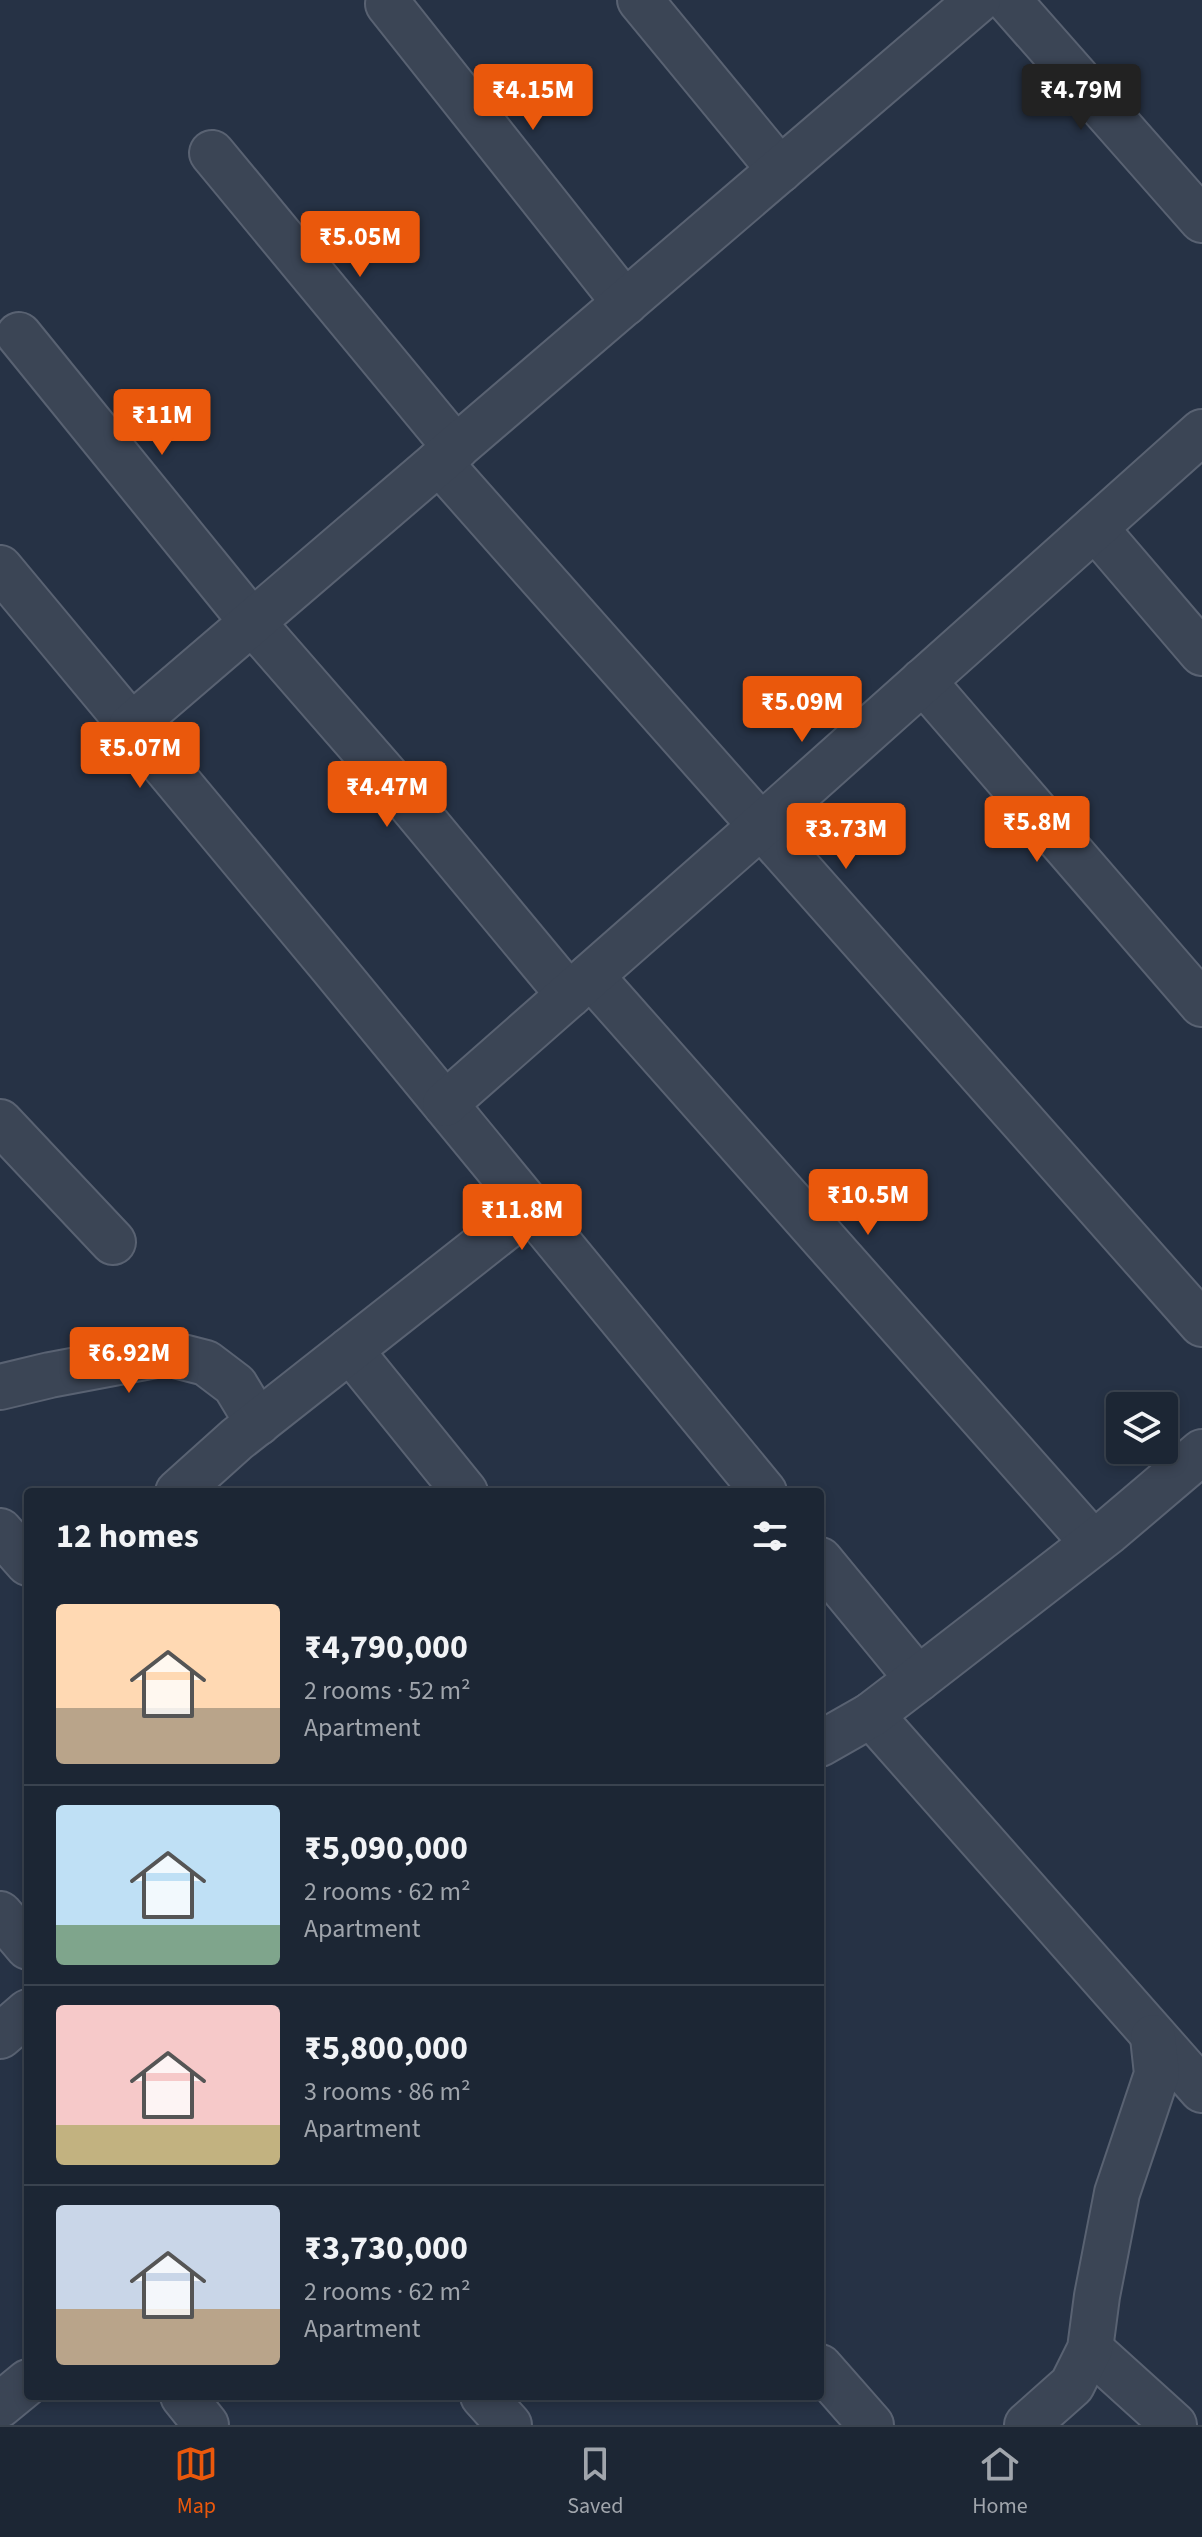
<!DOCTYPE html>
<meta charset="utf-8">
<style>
:root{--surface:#1c2634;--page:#252e3c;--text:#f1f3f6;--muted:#a0a5ac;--line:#3a434f;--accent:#ea580c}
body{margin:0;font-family:"Source Sans 3",sans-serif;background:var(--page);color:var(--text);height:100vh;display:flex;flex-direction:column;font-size:30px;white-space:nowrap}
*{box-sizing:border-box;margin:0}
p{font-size:26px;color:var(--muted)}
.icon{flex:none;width:44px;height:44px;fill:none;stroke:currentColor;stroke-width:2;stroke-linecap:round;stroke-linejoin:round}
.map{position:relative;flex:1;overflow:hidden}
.sheet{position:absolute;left:24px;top:1488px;width:800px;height:912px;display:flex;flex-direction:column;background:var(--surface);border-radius:8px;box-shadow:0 4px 12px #0003,0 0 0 2px var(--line)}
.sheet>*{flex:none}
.controls{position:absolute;left:1106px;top:1392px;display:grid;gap:16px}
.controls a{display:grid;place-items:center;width:72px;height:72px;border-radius:8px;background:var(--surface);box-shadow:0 4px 12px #0003,0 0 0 2px var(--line);font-size:40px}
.price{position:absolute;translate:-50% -68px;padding:0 18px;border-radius:8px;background:var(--accent);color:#fff;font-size:26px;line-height:52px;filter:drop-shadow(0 2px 4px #0008)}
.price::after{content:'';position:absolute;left:50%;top:48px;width:24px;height:18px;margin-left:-12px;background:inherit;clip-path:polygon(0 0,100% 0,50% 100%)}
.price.on{background:#222;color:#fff}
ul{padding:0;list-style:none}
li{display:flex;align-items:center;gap:24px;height:200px;padding:0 32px}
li+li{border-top:2px solid var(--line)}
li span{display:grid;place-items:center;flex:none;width:224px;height:160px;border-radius:8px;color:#555}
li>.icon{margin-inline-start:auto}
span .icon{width:96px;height:96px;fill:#fffc;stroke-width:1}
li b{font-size:34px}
h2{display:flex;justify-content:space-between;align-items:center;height:96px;padding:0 32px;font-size:34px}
.tab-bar{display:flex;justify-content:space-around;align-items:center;height:112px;border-top:2px solid var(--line);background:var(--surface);font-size:22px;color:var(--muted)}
.tab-bar a{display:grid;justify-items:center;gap:4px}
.tab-bar .on{color:var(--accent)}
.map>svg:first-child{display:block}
</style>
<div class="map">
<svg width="1202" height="2425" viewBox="0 0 1202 2425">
<rect width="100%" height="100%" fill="#263245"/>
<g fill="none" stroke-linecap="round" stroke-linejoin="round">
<g stroke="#596272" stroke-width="48">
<g id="street">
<path d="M640 0 780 170"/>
<path d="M1008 0 1202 220"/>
<path d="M388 4 625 303"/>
<path d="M212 153 456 448"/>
<path d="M19 335 252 622 402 794 569 995"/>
<path d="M439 462 1202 1324"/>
<path d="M1095 528 1202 653"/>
<path d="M0 568 333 968 764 1492"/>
<path d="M923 681 1202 1004"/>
<path d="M131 726 978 0"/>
<path d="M591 976 1093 1543"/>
<path d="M445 1104 761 826 1202 432"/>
<path d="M0 1122 113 1242"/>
<path d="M350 1350 465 1492"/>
<path d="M0 1387 50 1375 167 1353 206 1363 235 1385 258 1423"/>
<path d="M178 1492 237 1439 530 1208"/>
<path d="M0 1531 28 1563"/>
<path d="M820 1560 918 1679"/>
<path d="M871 1715 1202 2090"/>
<path d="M820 1744 871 1715 918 1679 1109 1531 1202 1452"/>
<path d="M0 1914 28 1947"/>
<path d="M0 2036 28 2012"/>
<path d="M1090 2349 1174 2425"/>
<path d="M820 2367 871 2425"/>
<path d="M183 2396 206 2425"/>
<path d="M483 2396 509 2425"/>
<path d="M0 2405 28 2382"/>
<path d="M1027 2425 1072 2385 1090 2349 1097 2296 1117 2193 1157 2074 1153 2037"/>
</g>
</g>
<use href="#street" stroke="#3b4555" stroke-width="44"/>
</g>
</svg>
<div class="controls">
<a><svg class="icon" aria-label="layers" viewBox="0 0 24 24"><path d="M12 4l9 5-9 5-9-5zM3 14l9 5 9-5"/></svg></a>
</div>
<b class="price" style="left:533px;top:132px">₹4.15M</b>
<b class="price on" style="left:1081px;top:132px">₹4.79M</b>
<b class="price" style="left:360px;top:279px">₹5.05M</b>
<b class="price" style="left:162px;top:457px">₹11M</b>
<b class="price" style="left:802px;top:744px">₹5.09M</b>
<b class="price" style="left:140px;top:790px">₹5.07M</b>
<b class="price" style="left:387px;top:829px">₹4.47M</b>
<b class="price" style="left:1037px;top:864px">₹5.8M</b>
<b class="price" style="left:846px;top:871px">₹3.73M</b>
<b class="price" style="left:868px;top:1237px">₹10.5M</b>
<b class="price" style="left:522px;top:1252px">₹11.8M</b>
<b class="price" style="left:129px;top:1395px">₹6.92M</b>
<section class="sheet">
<h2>12 homes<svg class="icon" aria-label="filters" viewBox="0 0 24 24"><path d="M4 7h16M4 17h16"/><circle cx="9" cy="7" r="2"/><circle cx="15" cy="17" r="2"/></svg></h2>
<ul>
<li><span style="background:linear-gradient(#ffd9b3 65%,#b9a48a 0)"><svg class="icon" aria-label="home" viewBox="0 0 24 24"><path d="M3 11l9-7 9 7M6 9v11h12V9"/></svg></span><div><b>₹4,790,000</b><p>2 rooms · 52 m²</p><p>Apartment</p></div></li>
<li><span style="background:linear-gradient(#bfe0f5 75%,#7fa58c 0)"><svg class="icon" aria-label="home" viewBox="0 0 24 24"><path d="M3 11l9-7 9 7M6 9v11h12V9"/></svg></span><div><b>₹5,090,000</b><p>2 rooms · 62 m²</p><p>Apartment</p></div></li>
<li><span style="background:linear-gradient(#f6c9c9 75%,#c2b280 0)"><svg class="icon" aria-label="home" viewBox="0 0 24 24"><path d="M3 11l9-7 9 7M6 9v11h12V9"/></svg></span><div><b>₹5,800,000</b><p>3 rooms · 86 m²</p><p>Apartment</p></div></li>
<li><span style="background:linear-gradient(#c9d6e8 65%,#b9a48a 0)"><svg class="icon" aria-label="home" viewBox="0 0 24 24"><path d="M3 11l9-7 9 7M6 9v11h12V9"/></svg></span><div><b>₹3,730,000</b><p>2 rooms · 62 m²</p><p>Apartment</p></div></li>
</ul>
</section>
</div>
<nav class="tab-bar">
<a class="on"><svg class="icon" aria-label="map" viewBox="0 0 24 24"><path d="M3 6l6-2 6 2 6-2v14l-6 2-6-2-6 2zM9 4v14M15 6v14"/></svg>Map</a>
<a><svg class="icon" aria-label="saved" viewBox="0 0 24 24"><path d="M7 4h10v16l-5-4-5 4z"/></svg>Saved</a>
<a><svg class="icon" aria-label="home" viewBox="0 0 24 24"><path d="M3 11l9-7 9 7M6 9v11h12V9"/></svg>Home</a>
</nav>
